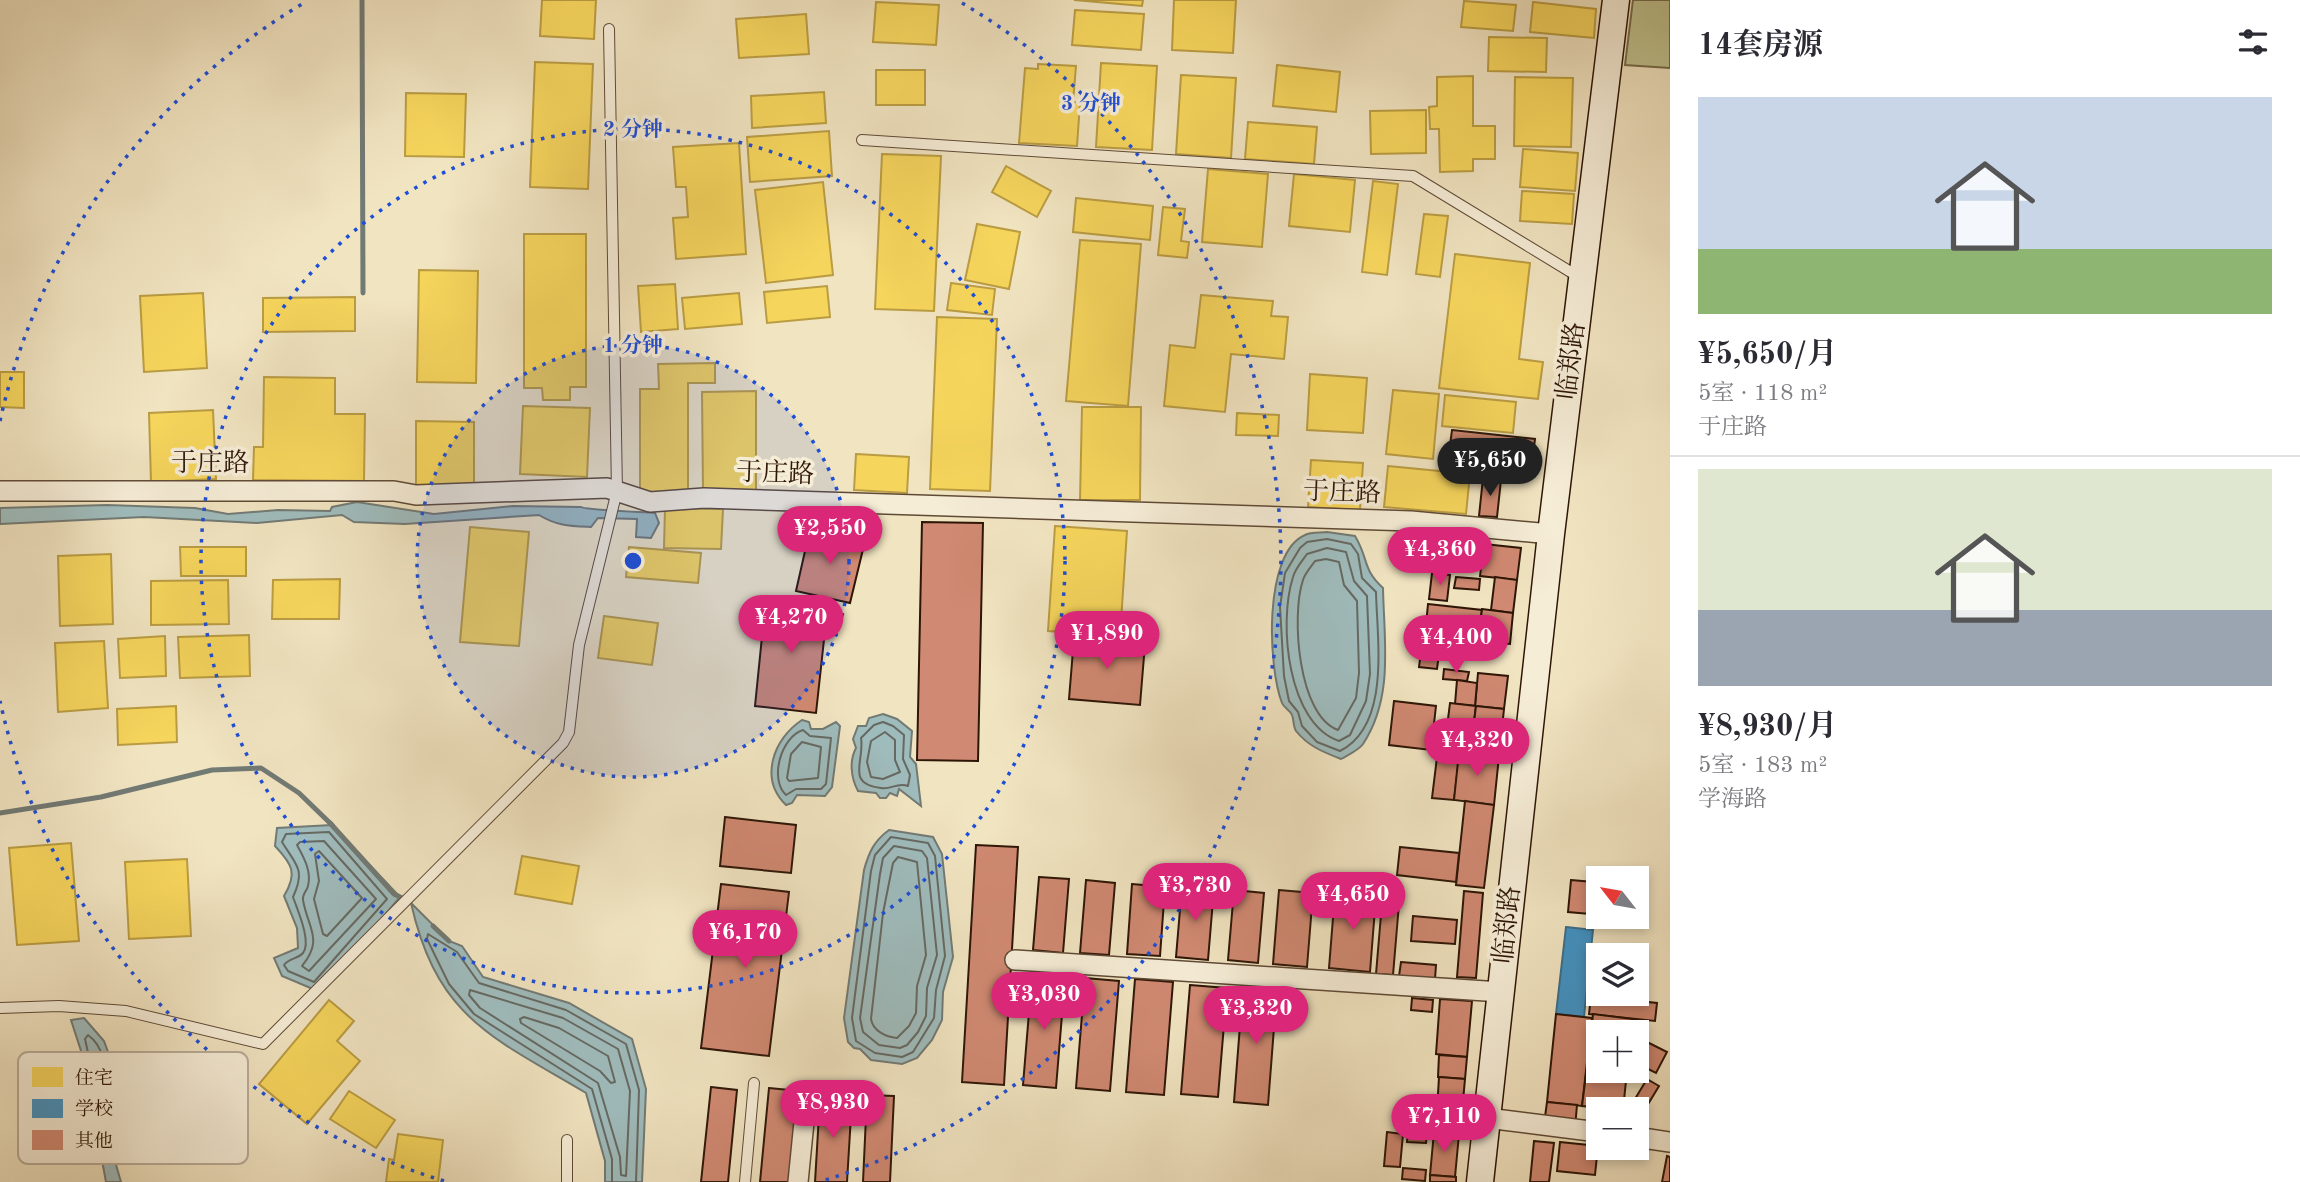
<!DOCTYPE html>
<html lang="zh">
<meta charset="utf-8">
<style>
:root{--surface:#fff;--page:#f7f7f7;--text:#2b2b33;--muted:#7c7c81;--line:#e1e1e2;--accent:#db2777}
body{margin:0;font-family:"Old Standard TT","Noto Serif SC",serif;background:var(--page);color:var(--text);height:100vh;display:flex;flex-direction:column;font-size:26px;white-space:nowrap}
*{box-sizing:border-box;margin:0}
p{font-size:23px;color:var(--muted)}
.icon{flex:none;width:38px;height:38px;fill:none;stroke:currentColor;stroke-width:2;stroke-linecap:round;stroke-linejoin:round}
.map{position:relative;flex:1;overflow:hidden}
.sheet{display:flex;flex-direction:column;background:var(--surface);width:630px}
.sheet>*{flex:none}
.needle{width:46px;rotate:301deg}
.tools{position:absolute;left:1586px;top:866px;display:grid;gap:14px}
.tools a{display:grid;place-items:center;width:63px;height:63px;border-radius:0px;background:var(--surface);box-shadow:0 4px 10px #0003;font-size:35px}
.price{position:absolute;translate:-50% -60px;padding:0 16px;border-radius:24px;background:var(--accent);color:#fff;font-size:23px;line-height:46px;filter:drop-shadow(0 2px 4px #0008)}
.price::after{content:'';position:absolute;left:50%;top:42px;width:21px;height:16px;margin-left:-10px;background:inherit;clip-path:polygon(0 0,100% 0,50% 100%)}
.price.on{background:#222;color:#fff}
ul{padding:0;list-style:none}
li{display:grid;align-content:center;gap:14px;height:371px;padding:0 28px}
li+li{border-top:2px solid var(--line)}
li span{display:grid;place-items:center;height:217px;border-radius:0px;color:#555}
li>.icon{margin-inline-start:auto}
span .icon{width:126px;height:126px;fill:#fffc;stroke-width:1}
li b{font-size:30px}
h2{display:flex;justify-content:space-between;align-items:center;height:84px;padding:0 28px;font-size:30px}
main{display:flex;flex:1;min-height:0}
.map>svg:first-child{display:block}
</style>
<main>
<div class="map">
<svg width="1670" height="1182" viewBox="0 0 1670 1182">
<rect width="100%" height="100%" fill="#f1e4c1"/>
<filter id="stains"><feTurbulence type="fractalNoise" baseFrequency=".00286" numOctaves="4"/><feColorMatrix values="0 0 0 0 .2 0 0 0 0 .09 0 0 0 0 .02 0 0 0 .5 -.17"/></filter>
<radialGradient id="worn" r=".72"><stop offset=".6" stop-color="#630" stop-opacity="0"/><stop offset="1" stop-color="#630" stop-opacity=".3"/></radialGradient>
<path fill="#bfc28f" stroke="#766c4b" stroke-width="2" d="M1633 0H1670V68L1625 65Z"/>
<g fill="#9fbcbd" stroke="#727a74" stroke-width="2">
<path d="M357 502 434 514 513 506 581 507C586 510 642 512 655 513L659 523 651 538 636 537 637 519 598 518 591 527C570 526 557 526 539 515L405 524 354 522 342 515 257 523 144 517 0 524V508L107 505 195 508 228 514 278 510 330 511 332 507Z"/>
<path d="M1327 532 1355 536C1369 559 1362 569 1383 588 1384 641 1394 697 1363 744 1359 750 1348 755 1341 759 1323 752 1308 746 1296 731 1293 726 1294 720 1292 715 1290 710 1284 708 1282 703 1268 667 1263 553 1305 535 1311 532 1321 533 1327 532Z"/>
<path d="M883 714 897 719 912 731 910 757 916 764 921 806 899 789 897 796 890 793 886 798H880L876 793 858 791C851 778 849 761 856 748L853 739 858 726H866L869 718Z"/>
<path d="M802 720 809 722 811 729H823L836 722 840 726 832 787 825 796 797 795 792 803 786 805C759 779 773 739 802 720Z"/>
<path d="M332 825 400 897 320 992 282 976 274 958 298 948 297 928 284 896C298 873 292 864 275 846L277 828Z"/>
<path d="M889 830 933 837 942 854 953 957 943 992 942 1020 932 1040 917 1058 902 1064 871 1060 860 1049 854 1048 848 1042 844 1018 864 870C869 852 874 841 889 830Z"/>
<path d="M411 903 449 941 462 946 483 977 569 1003 632 1039 646 1089 642 1182H605V1161L586 1093C492 1037 437 1018 411 903Z"/>
<path d="M84 1018 104 1041 111 1060 105 1094 108 1137 121 1182H106L83 1057 71 1020Z"/>
</g>
<g fill="#f6d55c" stroke="#ba9c42" stroke-width="2">
<path d="M542 0H596L594 39 540 36Z"/>
<path d="M1074 0H1143L1142 6Z"/>
<path d="M1174 0H1236L1233 53 1172 50Z"/>
<path d="M1464 1 1516 5 1513 31 1461 27Z"/>
<path d="M876 2 939 5 936 45 873 42Z"/>
<path d="M1533 2 1596 9 1594 38 1530 32Z"/>
<path d="M1075 10 1144 14 1141 50 1072 45Z"/>
<path d="M806 14 809 54 739 58 736 19Z"/>
<path d="M1489 37 1547 38 1546 72 1488 71Z"/>
<path d="M535 62 593 64 588 189 530 187Z"/>
<path d="M1101 63 1157 66 1152 150 1096 147Z"/>
<path d="M1038 64 1076 66 1073 102 1080 103 1077 146 1019 143 1025 68 1038 69Z"/>
<path d="M1277 65 1340 72 1336 112 1273 106Z"/>
<rect x="876" y="70" width="49" height="35"/>
<path d="M1181 75 1236 78 1231 158 1176 154Z"/>
<path d="M1473 76V126H1495V159H1473V171L1440 172 1439 129H1430L1429 107 1437 106V77Z"/>
<path d="M1515 77 1573 78 1571 147 1514 146Z"/>
<path d="M824 92 826 123 752 128 751 96Z"/>
<path d="M406 93 466 94 464 157 405 156Z"/>
<path d="M1426 110V153L1371 154 1370 111Z"/>
<path d="M1248 122 1317 127 1314 164 1245 159Z"/>
<path d="M829 131 832 176 750 182 747 137Z"/>
<path d="M739 143 746 254 676 259 673 218 688 217 686 187H676L673 147Z"/>
<path d="M1523 149 1578 153 1575 191 1520 187Z"/>
<path d="M882 154 941 156 934 311 875 309Z"/>
<path d="M1006 166 1051 191 1037 217 992 192Z"/>
<path d="M1208 169 1268 174 1262 247 1202 242Z"/>
<path d="M1294 174 1355 180 1350 232 1289 226Z"/>
<path d="M1373 181 1398 184 1387 275 1362 272Z"/>
<path d="M823 182 833 275 766 283 755 190Z"/>
<path d="M1522 191 1574 194 1572 224 1520 221Z"/>
<path d="M1076 198 1153 206 1150 240 1073 232Z"/>
<path d="M1163 207 1185 209 1181 241 1189 242 1187 258 1158 255Z"/>
<path d="M1424 214 1448 216 1440 277 1416 274Z"/>
<path d="M977 224 1020 232 1009 289 965 280Z"/>
<path d="M524 234H586V387H570V400H543L542 388H524Z"/>
<path d="M1080 240 1141 244 1128 406 1066 401Z"/>
<path d="M1455 254 1530 263 1519 359 1543 362 1538 399 1439 388Z"/>
<path d="M419 270 478 271 476 383 417 382Z"/>
<path d="M951 283 995 289 992 315 947 310Z"/>
<path d="M675 284 678 329 641 332 638 286Z"/>
<path d="M827 286 830 317 767 323 764 292Z"/>
<path d="M203 293 207 368 144 372 140 296Z"/>
<path d="M739 293 742 324 685 329 682 298Z"/>
<path d="M1201 295 1273 301 1271 316 1288 317 1284 359 1231 354 1225 412 1164 406 1170 345 1195 348Z"/>
<path d="M355 297V331L263 332V298Z"/>
<path d="M937 317 997 319 990 491 930 489Z"/>
<path d="M715 363V383H688V493H640V389H659L658 364Z"/>
<path d="M0 372H24V408L0 407Z"/>
<path d="M1310 374 1367 378 1363 433 1307 430Z"/>
<path d="M264 377 335 378V414H365L364 481 253 480 254 447H263Z"/>
<path d="M1393 390 1439 394 1433 459 1386 454Z"/>
<path d="M756 391V492H703L702 392Z"/>
<path d="M1445 395 1516 402 1513 433 1442 426Z"/>
<path d="M523 406 590 408 587 477 520 474Z"/>
<path d="M1082 407H1141L1140 500H1080Z"/>
<path d="M213 410 216 479 151 482 149 413Z"/>
<path d="M1237 413 1279 415 1278 436 1236 435Z"/>
<path d="M416 421 474 422V485H416Z"/>
<path d="M856 454 909 457 907 493 854 490Z"/>
<path d="M1311 460 1363 463 1360 510 1308 507Z"/>
<path d="M1388 466 1470 474 1466 514 1384 507Z"/>
<path d="M665 508 723 509 721 549 664 548Z"/>
<path d="M1055 526 1127 531 1120 636 1048 631Z"/>
<path d="M470 527 529 532 519 646 460 642Z"/>
<path d="M180 547H246V576H181Z"/>
<path d="M629 547 701 553 698 583 626 577Z"/>
<path d="M111 554 113 624 60 626 58 556Z"/>
<path d="M340 579 339 619H272L273 580Z"/>
<path d="M228 580 229 624 151 625V581Z"/>
<path d="M604 616 658 623 652 665 598 658Z"/>
<path d="M249 635 250 676 180 678 178 637Z"/>
<path d="M165 636 166 676 120 678 118 639Z"/>
<path d="M104 641 108 708 58 712 55 643Z"/>
<path d="M176 706 177 742 118 745 117 709Z"/>
<path d="M71 843 79 941 17 945 9 848Z"/>
<path d="M522 856 579 866 572 904 515 894Z"/>
<path d="M187 859 191 936 129 939 125 862Z"/>
<path d="M329 1000 354 1021 337 1041 360 1061 307 1124 259 1084Z"/>
<path d="M349 1091 395 1120 376 1148 330 1119Z"/>
<path d="M398 1134 443 1140 438 1182H386L389 1159 394 1160Z"/>
</g>
<path fill="#4393c3" stroke="#3d6e8b" stroke-width="2" d="M1566 927 1593 930 1584 1017 1556 1014Z"/>
<g fill="none" stroke-linecap="round" stroke-linejoin="round">
<g stroke="#666962" stroke-width="2">
<path d="M1327 539 1351 544 1358 554 1362 578 1376 592C1377 640 1391 725 1340 751L1317 742 1302 726 1298 712 1289 701 1284 676 1280 607 1285 573 1300 548 1307 542Z"/>
<path d="M1327 548 1346 552 1354 581 1367 596 1370 674 1366 701 1350 735 1339 741C1288 724 1278 624 1293 577 1295 569 1302 561 1307 554Z"/>
<path d="M1326 559 1339 562 1344 585 1357 601 1359 673 1356 698 1338 730C1298 716 1291 615 1303 580 1305 573 1311 567 1315 561Z"/>
<path d="M883 722 893 726 904 735 903 759 910 775 908 786C897 782 891 790 881 788 845 784 865 761 861 738L874 725Z"/>
<path d="M803 730 810 736 831 738 826 784 821 789H796L786 795C769 779 781 737 803 730Z"/>
<path d="M885 732 895 740V760L900 772 883 779 871 777 867 762 871 741Z"/>
<path d="M802 742 821 747 818 778 789 781 787 778 791 754Z"/>
<path d="M329 832 387 899 314 982 288 971 284 965C289 958 298 959 303 953 312 942 297 909 293 897 306 869 296 865 282 842L286 834Z"/>
<path d="M891 837 928 843 935 856 945 956 936 990 934 1018 913 1052 902 1057 875 1053 856 1041 852 1018 871 871 875 855Z"/>
<path d="M324 841 376 899 309 971 302 966C324 939 308 929 303 900 302 894 307 891 308 886 312 871 303 856 297 845L300 842Z"/>
<path d="M894 846 922 851 927 858 937 955 927 988 926 1016 918 1032 907 1045 900 1048 879 1045 863 1032 860 1018 880 874 883 858Z"/>
<path d="M319 851 362 898 327 936 323 934 314 899 319 881 315 854Z"/>
<path d="M898 857 917 862 926 955 917 986 916 1013 909 1026 897 1038C886 1037 873 1031 871 1019L883 913 893 863Z"/>
<path d="M470 990 563 1018 618 1049 630 1091 626 1176 621 1175 620 1157 598 1083 480 1008 469 995Z"/>
<path d="M524 1017 559 1028 608 1056 615 1082 611 1083 600 1071 521 1023 520 1019Z"/>
<path d="M88 1035C103 1046 108 1067 98 1083L94 1080 85 1039Z"/>
<path d="M612 1182V1159L592 1089 474 1014 449 984 427 939 428 934 457 952 479 983 566 1010 626 1044 639 1090 636 1182"/>
</g>
<g stroke="#727a74" stroke-width="5">
<path d="M362 0 363 293"/>
<path d="M0 813 101 797 212 770 261 768 299 793 332 825"/>
<path d="M330 823 394 894 406 900"/>
<path d="M433 926 449 941"/>
</g>
</g>
<g fill="#d08972" stroke="#2e1607" stroke-width="2">
<path d="M1452 430 1535 439 1530 478 1447 468Z"/>
<path d="M1483 478 1501 480 1497 517 1479 516Z"/>
<path d="M922 522 983 523 978 761 917 760Z"/>
<path d="M810 529 865 541 850 603 796 591Z"/>
<path d="M1436 540 1454 542 1451 570 1433 568Z"/>
<path d="M1454 542 1477 544 1476 553 1453 551Z"/>
<path d="M1484 544 1521 548 1517 580 1480 576Z"/>
<path d="M1432 573 1450 575 1447 601 1429 599Z"/>
<path d="M1456 577 1480 579 1479 590 1454 588Z"/>
<path d="M1495 577 1517 580 1513 613 1491 610Z"/>
<path d="M766 597 828 603 816 713 755 706Z"/>
<path d="M1428 604 1482 610 1478 641 1425 635Z"/>
<path d="M1482 609 1513 613 1510 644 1478 641Z"/>
<path d="M1423 637 1441 639 1437 669 1419 667Z"/>
<path d="M1074 638 1145 644 1140 705 1069 699Z"/>
<path d="M1445 640 1459 642 1458 651 1444 649Z"/>
<path d="M1444 669 1469 672 1467 681 1443 679Z"/>
<path d="M1478 673 1508 676 1504 709 1475 706Z"/>
<path d="M1457 680 1477 683 1475 706 1455 704Z"/>
<path d="M1394 701 1436 706 1431 750 1389 745Z"/>
<path d="M1450 703 1476 706 1474 722 1448 719Z"/>
<path d="M1476 706 1504 709 1499 756 1470 753Z"/>
<path d="M1444 735 1472 738 1470 753 1442 750Z"/>
<path d="M1438 749 1460 751 1454 800 1432 798Z"/>
<path d="M1459 752 1499 756 1494 805 1454 800Z"/>
<path d="M1465 801 1494 805 1484 888 1456 885Z"/>
<path d="M725 817 796 825 791 873 720 866Z"/>
<path d="M976 845 1018 847 1004 1085 962 1082Z"/>
<path d="M1400 847 1459 853 1456 882 1397 875Z"/>
<path d="M1039 877 1069 879 1063 953 1033 950Z"/>
<path d="M1086 880 1115 883 1109 955 1080 953Z"/>
<path d="M1571 880 1593 882 1590 914 1568 912Z"/>
<path d="M721 884 789 892 769 1056 701 1048Z"/>
<path d="M1132 884 1165 887 1160 956 1127 954Z"/>
<path d="M1182 886 1214 888 1208 960 1176 957Z"/>
<path d="M1234 890 1264 893 1258 963 1228 960Z"/>
<path d="M1279 890 1313 893 1307 967 1273 964Z"/>
<path d="M1383 891 1400 892 1393 975 1376 974Z"/>
<path d="M1464 891 1483 893 1476 978 1457 977Z"/>
<path d="M1335 893 1376 896 1370 972 1329 968Z"/>
<path d="M1413 916 1457 920 1455 944 1411 941Z"/>
<path d="M1401 962 1436 965 1435 979 1399 976Z"/>
<path d="M1032 976 1065 978 1056 1088 1023 1085Z"/>
<path d="M1085 978 1119 981 1110 1091 1076 1088Z"/>
<path d="M1135 979 1173 982 1164 1095 1126 1092Z"/>
<path d="M1190 985 1227 988 1218 1097 1181 1094Z"/>
<path d="M1243 987 1277 989 1268 1105 1234 1102Z"/>
<path d="M1591 996 1657 1003 1655 1021 1589 1014Z"/>
<path d="M1412 998 1433 1000 1432 1012 1411 1010Z"/>
<path d="M1440 999 1472 1001 1467 1057 1436 1054Z"/>
<path d="M1556 1014 1592 1018 1582 1106 1547 1102Z"/>
<path d="M1593 1014 1640 1020 1636 1053V1032H1598V1052L1589 1051Z"/>
<path d="M1647 1042 1667 1052 1656 1073 1636 1063Z"/>
<path d="M1589 1051 1598 1052V1071H1627L1623 1110 1582 1106Z"/>
<path d="M1439 1055 1467 1057 1465 1079 1438 1077Z"/>
<path d="M1439 1077 1465 1079 1462 1112 1437 1110Z"/>
<path d="M1647 1079 1659 1086 1647 1106 1635 1099Z"/>
<path d="M711 1087 737 1090 728 1182H701Z"/>
<path d="M769 1088 799 1091 790 1182H760Z"/>
<path d="M867 1095 894 1096 890 1182H863Z"/>
<path d="M820 1098 852 1099 847 1182H815Z"/>
<path d="M1547 1102 1577 1105 1575 1128 1544 1124Z"/>
<path d="M1387 1132 1403 1134 1400 1167 1384 1166Z"/>
<path d="M1408 1132 1427 1133 1426 1143 1407 1142Z"/>
<path d="M1434 1132 1459 1134 1455 1177 1430 1175Z"/>
<path d="M1534 1141 1554 1143 1549 1182H1530Z"/>
<path d="M1560 1142 1598 1146 1595 1175 1557 1171Z"/>
<path d="M1667 1156 1670 1157V1182H1662Z"/>
<path d="M1403 1168 1426 1170 1425 1181 1402 1179Z"/>
<path d="M1430 1175 1456 1177V1182H1430Z"/>
</g>
<g fill="none" stroke-linecap="round" stroke-linejoin="round">
<g stroke="#5f4a36" stroke-width="12">
<g id="service">
<path d="M862 140 1413 176 1579 277"/>
<path d="M0 1008 59 1006 126 1011 263 1044 563 743 569 732 579 645 617 491 609 29"/>
<path d="M567 1182V1140"/>
<path d="M745 1182 754 1083"/>
</g>
</g>
<g stroke="#5f4a36" stroke-width="22">
<g id="minor">
<path d="M0 491H394L416 495 607 488 650 502 704 498 1411 521 1551 534"/>
<path d="M1015 960 1501 992"/>
<path d="M1487 1118 1598 1132"/>
<path d="M1636 1137 1670 1142"/>
<path d="M798 1182 807 1092"/>
</g>
</g>
<g stroke="#2e1607" stroke-width="29">
<path id="secondary" d="M1480 1182 1551 534 1616 0"/>
</g>
<use href="#service" stroke="#f6edd7" stroke-width="10"/>
<use href="#minor" stroke="#f6edd7" stroke-width="19"/>
<use href="#secondary" stroke="#f6edd7" stroke-width="26"/>
</g>
<circle cx="633" cy="561" r="216" fill="#1d4ed8" fill-opacity=".12"/>
<g fill="none" stroke="#1d4ed8" stroke-width="3.5" stroke-dasharray="3.5 7">
<circle cx="633" cy="561" r="216"/>
<circle cx="633" cy="561" r="432"/>
<path d="M444 1181A648 648 0 0 1 0 701M0 421A648 648 0 0 1 304 3M962 3A648 648 0 0 1 822 1181"/>
</g>
<g text-anchor="middle" dominant-baseline="central" stroke-width="7" stroke-linejoin="round" paint-order="stroke">
<g font-size="26" fill="#2e1607" stroke="#f6edd7">
<text transform="translate(1572 361) rotate(-83)">临郑路</text>
<text x="210" y="464">于庄路</text>
<text transform="translate(775 474) rotate(2)">于庄路</text>
<text transform="translate(1342 493) rotate(2)">于庄路</text>
<text transform="translate(1508 925) rotate(-84)">临郑路</text>
</g>
</g>
<rect x="18" y="1052" width="230" height="112" rx="10" fill="#f6edd7" stroke="#baac99" stroke-width="2"/>
<rect x="32" y="1067" width="31" height="20" fill="#f6d55c"/>
<rect x="32" y="1099" width="31" height="19" fill="#4393c3"/>
<rect x="32" y="1130" width="31" height="20" fill="#d08972"/>
<g font-size="19" fill="#2e1607">
<text x="75" y="1084">住宅</text>
<text x="75" y="1115">学校</text>
<text x="75" y="1147">其他</text>
</g>
<circle cx="633" cy="561" r="10" fill="#1d4ed8" stroke="#f6edd7" stroke-width="3.5"/>
<g font-size="21" text-anchor="middle" font-weight="bold" fill="#1d4ed8" stroke="#f6edd7" stroke-width="7" stroke-linejoin="round" paint-order="stroke">
<text x="1091" y="110">3 分钟</text>
<text x="633" y="136">2 分钟</text>
<text x="633" y="352">1 分钟</text>
</g>
<rect width="100%" height="100%" filter="url(#stains)"/>
<rect width="100%" height="100%" fill="url(#worn)"/>
</svg>
<div class="tools">
<a><svg class="needle" viewBox="-14 -14 28 28"><path d="M0-13l5 13h-10z" fill="#e53935"/><path d="M0 13l5-13h-10z" fill="#7c7c81"/></svg></a>
<a><svg class="icon" aria-label="layers" viewBox="0 0 24 24"><path d="M12 4l9 5-9 5-9-5zM3 14l9 5 9-5"/></svg></a>
<a>+</a>
<a>−</a>
</div>
<b class="price on" style="left:1490px;top:498px">¥5,650</b>
<b class="price" style="left:830px;top:566px">¥2,550</b>
<b class="price" style="left:1440px;top:587px">¥4,360</b>
<b class="price" style="left:791px;top:655px">¥4,270</b>
<b class="price" style="left:1107px;top:671px">¥1,890</b>
<b class="price" style="left:1456px;top:675px">¥4,400</b>
<b class="price" style="left:1477px;top:778px">¥4,320</b>
<b class="price" style="left:1195px;top:923px">¥3,730</b>
<b class="price" style="left:1353px;top:932px">¥4,650</b>
<b class="price" style="left:745px;top:970px">¥6,170</b>
<b class="price" style="left:1044px;top:1032px">¥3,030</b>
<b class="price" style="left:1256px;top:1046px">¥3,320</b>
<b class="price" style="left:833px;top:1140px">¥8,930</b>
<b class="price" style="left:1444px;top:1154px">¥7,110</b>
</div>
<section class="sheet">
<h2>14套房源<svg class="icon" aria-label="filters" viewBox="0 0 24 24"><path d="M4 7h16M4 17h16"/><circle cx="9" cy="7" r="2"/><circle cx="15" cy="17" r="2"/></svg></h2>
<ul>
<li><span style="background:linear-gradient(#c9d6e8 70%,#8fb573 0)"><svg class="icon" aria-label="home" viewBox="0 0 24 24"><path d="M3 11l9-7 9 7M6 9v11h12V9"/></svg></span><div><b>¥5,650/月</b><p>5室 · 118 m²</p><p>于庄路</p></div></li>
<li><span style="background:linear-gradient(#dfe7d0 65%,#9aa5b1 0)"><svg class="icon" aria-label="home" viewBox="0 0 24 24"><path d="M3 11l9-7 9 7M6 9v11h12V9"/></svg></span><div><b>¥8,930/月</b><p>5室 · 183 m²</p><p>学海路</p></div></li>
</ul>
</section>
</main>
